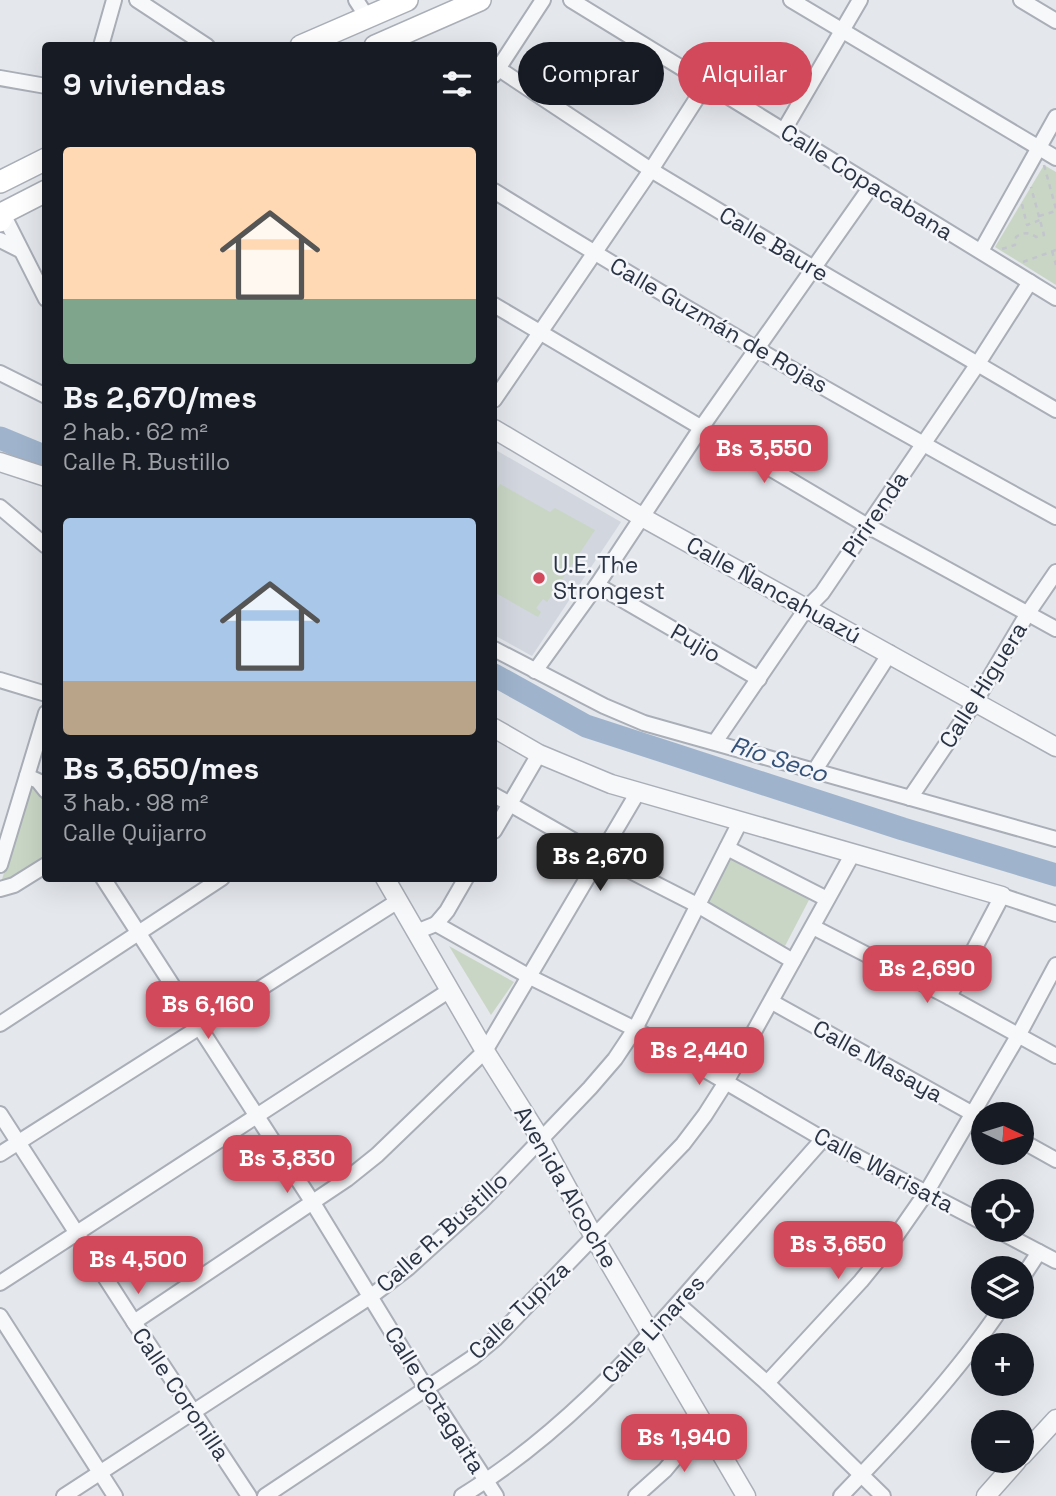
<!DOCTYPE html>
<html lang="es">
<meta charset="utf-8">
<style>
:root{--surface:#171b24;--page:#20242c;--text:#f1f3f6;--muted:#9ea1a6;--accent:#d1495b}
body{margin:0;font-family:"Space Grotesk",sans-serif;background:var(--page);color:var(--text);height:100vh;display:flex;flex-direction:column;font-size:26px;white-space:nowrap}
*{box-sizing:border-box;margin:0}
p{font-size:23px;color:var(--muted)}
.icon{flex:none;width:38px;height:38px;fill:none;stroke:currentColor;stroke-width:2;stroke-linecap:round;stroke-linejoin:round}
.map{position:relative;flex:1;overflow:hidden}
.details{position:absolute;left:42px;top:42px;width:455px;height:840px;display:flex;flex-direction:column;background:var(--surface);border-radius:7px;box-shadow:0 7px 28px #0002}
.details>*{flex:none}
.hud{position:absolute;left:518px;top:42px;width:432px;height:63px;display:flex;gap:14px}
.needle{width:46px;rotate:94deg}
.buttons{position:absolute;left:971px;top:1102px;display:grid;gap:14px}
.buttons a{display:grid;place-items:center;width:63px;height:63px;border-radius:50%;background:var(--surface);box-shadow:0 7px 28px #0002;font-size:35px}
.price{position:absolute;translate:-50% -60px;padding:0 16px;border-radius:14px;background:var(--accent);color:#fff;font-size:23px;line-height:46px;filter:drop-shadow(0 2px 4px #0008)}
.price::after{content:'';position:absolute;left:50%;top:42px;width:21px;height:16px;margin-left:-10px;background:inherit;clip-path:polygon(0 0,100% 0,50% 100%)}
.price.on{background:#222;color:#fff}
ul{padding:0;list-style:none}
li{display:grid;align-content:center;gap:14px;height:371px;padding:0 21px}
li span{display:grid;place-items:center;height:217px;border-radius:7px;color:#555}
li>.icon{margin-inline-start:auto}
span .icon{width:126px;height:126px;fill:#fffc;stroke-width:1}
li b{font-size:30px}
h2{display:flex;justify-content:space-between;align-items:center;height:84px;padding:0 21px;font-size:30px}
.chip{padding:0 24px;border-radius:32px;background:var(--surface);box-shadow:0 7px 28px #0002;font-size:24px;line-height:63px}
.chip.on{background:var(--accent);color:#fff}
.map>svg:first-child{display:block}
</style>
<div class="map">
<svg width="1056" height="1496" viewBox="0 0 1056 1496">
<rect width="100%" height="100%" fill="#e4e7ec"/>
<path fill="#d2d6de" d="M494 449 621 522 532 656 494 635Z"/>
<g fill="#c9d6c5">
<path d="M1044 165 1056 172V285L995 247Z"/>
<path d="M500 484 550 512 555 508 595 530 547 602 543 599 536 608 541 612 538 617 494 592V495Z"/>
<path d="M32 780 45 801V856L0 886Z"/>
<path d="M729 855 810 898 785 946 703 903Z"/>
<path d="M449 946 514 982 491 1015Z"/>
</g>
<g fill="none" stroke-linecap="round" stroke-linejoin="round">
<g stroke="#9fb4cc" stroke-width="23">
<path d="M0 438 46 457"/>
<path d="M494 675 586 726 903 829 1056 875"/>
</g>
<g stroke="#a9aeb7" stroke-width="18">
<g id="minor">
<path d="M137 0 207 46"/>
<path d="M356 0 367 17"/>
<path d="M571 0 1056 298"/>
<path d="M791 0 1056 158"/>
<path d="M1021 0 1056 21"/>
<path d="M101 46 114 0"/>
<path d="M499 69 651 170 812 267 1056 410"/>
<path d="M494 75 543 0"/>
<path d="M0 78 46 86"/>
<path d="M784 130 860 0"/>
<path d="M494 191C678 305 866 414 1056 517"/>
<path d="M4 216 46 299"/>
<path d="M0 240 20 250"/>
<path d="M981 251 1056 117"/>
<path d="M494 305 866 525 1056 629"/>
<path d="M0 373 46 396"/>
<path d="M494 400 651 170 706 84"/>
<path d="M0 507 46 546"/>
<path d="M597 585 759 679"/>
<path d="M494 649 604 706 644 723 1056 839"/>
<path d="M535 671 597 585 701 428 872 185"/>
<path d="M0 680 46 694"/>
<path d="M715 742 806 609 822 593 977 365 1030 282"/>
<path d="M815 770 890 653"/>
<path d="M27 776 38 781 46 791"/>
<path d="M494 795 601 856 699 906 793 961"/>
<path d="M910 798 975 702 1028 613 1056 572"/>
<path d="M494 831 539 754"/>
<path d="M727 848 827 899"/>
<path d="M0 865 46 713"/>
<path d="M103 878 313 1203 426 1388 496 1496"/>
<path d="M0 889 14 885 46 865"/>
<path d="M436 924 447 911 466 878"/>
<path d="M813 927 949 997 1056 1056"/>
<path d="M416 932 436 924 530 977 635 1029 823 1139 984 1223"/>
<path d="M949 997 1002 896 1056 914"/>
<path d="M772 1002 984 1120"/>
<path d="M0 1024 222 878"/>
<path d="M0 1114 134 1322 249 1496"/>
<path d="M1022 1141 1056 1160"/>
<path d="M0 1154 398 901"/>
<path d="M997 1230 1056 1261"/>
<path d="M1022 1278 1039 1252"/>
<path d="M0 1283 450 990"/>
<path d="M678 1304 767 1383 883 1496"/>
<path d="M0 1316 115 1496"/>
<path d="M134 1322 347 1179 377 1155 485 1051 638 792"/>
<path d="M767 1383 861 1281 887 1249 926 1193 1018 1036 1056 965"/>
<path d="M64 1496 370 1297 408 1268 481 1202 590 1088 615 1059 635 1029 740 822"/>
<path d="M265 1496 472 1358 496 1338 683 1144 705 1115 726 1082 852 855"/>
<path d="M462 1496C555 1439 629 1360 700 1278 741 1232 782 1185 823 1139"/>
<path d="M636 1496 665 1470 704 1423"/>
<path d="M841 1496C898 1437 956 1375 1002 1307"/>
</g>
</g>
<g stroke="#a9aeb7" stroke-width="21">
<g id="tertiary">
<path d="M494 429 640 516 1056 747"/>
<path d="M0 462 46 477"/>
<path d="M494 728 539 754 611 784 1002 896"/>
<path d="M385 878 485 1051 540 1138 594 1237 746 1496"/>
<path d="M1022 1456 1056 1419"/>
<path d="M986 1496 1017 1461"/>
</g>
</g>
<g stroke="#a9aeb7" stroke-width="24">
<g id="secondary">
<path d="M301 46 407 0"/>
<path d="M375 46 480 0"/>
<path d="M0 182 46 159"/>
<path d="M0 221 5 212 46 191"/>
</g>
</g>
<g stroke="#c2c5cb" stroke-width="2.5" stroke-dasharray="5 5" stroke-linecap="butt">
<path d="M1044 165 1056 209"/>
<path d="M1022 204 1027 225 1040 220"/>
<path d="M1039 216 1056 211"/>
<path d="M1002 249 1015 245 1016 237C1023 232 1029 232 1036 237L1044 235 1031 187"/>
<path d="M1052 251 1056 265"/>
<path d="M1023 262 1056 250"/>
</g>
<use href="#minor" stroke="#f7f8fa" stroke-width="14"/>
<use href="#tertiary" stroke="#f7f8fa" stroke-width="18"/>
<use href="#secondary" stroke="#fff" stroke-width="21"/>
</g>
<circle fill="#d1495b" stroke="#f4f6f9" stroke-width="2.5" cx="539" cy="578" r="7"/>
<g text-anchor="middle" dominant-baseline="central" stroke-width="5" stroke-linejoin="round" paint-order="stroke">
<g font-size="23" fill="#2b3445" stroke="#f4f6f9">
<text transform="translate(867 182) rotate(32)">Calle Copacabana</text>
<text transform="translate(774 244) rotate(31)">Calle Baure</text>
<text transform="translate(719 325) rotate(30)">Calle Guzmán de Rojas</text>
<text transform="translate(875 514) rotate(-56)">Pirirenda</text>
<text transform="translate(774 590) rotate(29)">Calle Ñancahuazú</text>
<text transform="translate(696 643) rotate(30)">Pujio</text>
<text transform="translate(983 685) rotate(-58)">Calle Higuera</text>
<text transform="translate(878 1061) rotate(29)">Calle Masaya</text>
<text transform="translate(884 1170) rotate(28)">Calle Warisata</text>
<text transform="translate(566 1187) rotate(60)">Avenida Alcoche</text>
<text transform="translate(442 1232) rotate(-42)">Calle R. Bustillo</text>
<text transform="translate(519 1310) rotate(-44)">Calle Tupiza</text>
<text transform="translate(653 1329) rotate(-47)">Calle Linares</text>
<text transform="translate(181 1394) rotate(56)">Calle Coronilla</text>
<text transform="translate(435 1400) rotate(58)">Calle Cotagaita</text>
</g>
<g font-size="23" fill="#2b3445" stroke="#f4f6f9" text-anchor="start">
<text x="553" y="565">U.E. The<tspan x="553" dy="26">Strongest</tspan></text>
</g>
<g font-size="24" font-style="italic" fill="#34527a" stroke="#f4f6f9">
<text transform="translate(779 759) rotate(18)">Río Seco</text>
</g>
</g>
</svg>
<div class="buttons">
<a><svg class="needle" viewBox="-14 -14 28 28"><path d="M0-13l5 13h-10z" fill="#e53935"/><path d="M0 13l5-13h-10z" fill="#9ea1a6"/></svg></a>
<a><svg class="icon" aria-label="locate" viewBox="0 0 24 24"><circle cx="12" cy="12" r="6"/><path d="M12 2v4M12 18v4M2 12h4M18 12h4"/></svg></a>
<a><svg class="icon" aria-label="layers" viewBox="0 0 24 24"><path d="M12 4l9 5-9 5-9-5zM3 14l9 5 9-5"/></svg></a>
<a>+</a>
<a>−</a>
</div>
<b class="price" style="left:764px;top:485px">Bs 3,550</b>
<b class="price on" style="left:600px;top:893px">Bs 2,670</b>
<b class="price" style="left:927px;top:1005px">Bs 2,690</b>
<b class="price" style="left:208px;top:1041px">Bs 6,160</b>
<b class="price" style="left:699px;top:1087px">Bs 2,440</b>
<b class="price" style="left:287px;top:1195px">Bs 3,830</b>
<b class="price" style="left:838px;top:1281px">Bs 3,650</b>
<b class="price" style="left:138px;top:1296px">Bs 4,500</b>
<b class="price" style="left:684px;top:1474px">Bs 1,940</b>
<div class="hud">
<a class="chip">Comprar</a>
<a class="chip on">Alquilar</a>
</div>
<section class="details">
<h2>9 viviendas<svg class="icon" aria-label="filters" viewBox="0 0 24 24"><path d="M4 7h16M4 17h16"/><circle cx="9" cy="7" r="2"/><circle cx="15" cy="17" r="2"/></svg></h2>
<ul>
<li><span style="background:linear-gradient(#ffd9b3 70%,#7fa58c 0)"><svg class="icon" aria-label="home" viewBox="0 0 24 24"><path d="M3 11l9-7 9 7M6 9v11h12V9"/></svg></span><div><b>Bs 2,670/mes</b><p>2 hab. · 62 m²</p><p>Calle R. Bustillo</p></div></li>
<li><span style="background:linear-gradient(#a9c7e8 75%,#b9a48a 0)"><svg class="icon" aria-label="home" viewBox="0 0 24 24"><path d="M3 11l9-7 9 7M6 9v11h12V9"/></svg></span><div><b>Bs 3,650/mes</b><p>3 hab. · 98 m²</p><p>Calle Quijarro</p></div></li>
</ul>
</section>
</div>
